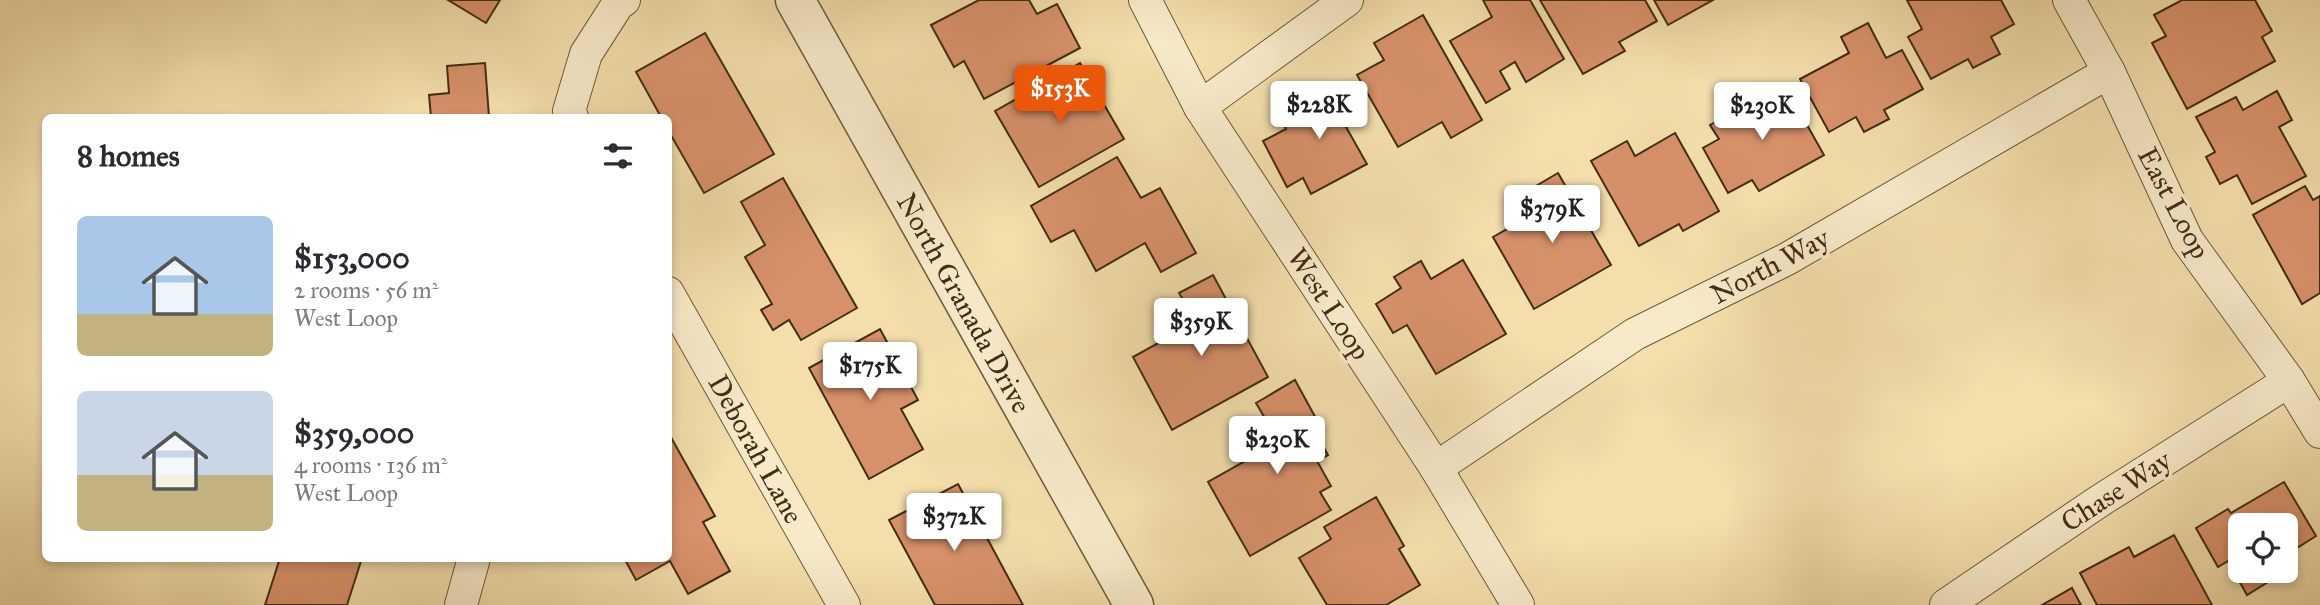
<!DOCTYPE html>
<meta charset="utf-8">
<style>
:root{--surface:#fff;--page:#f2f2f3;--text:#2b2b33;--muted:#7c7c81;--accent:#ea580c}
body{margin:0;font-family:"IM FELL Great Primer",serif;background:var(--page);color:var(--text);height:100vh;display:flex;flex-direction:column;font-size:26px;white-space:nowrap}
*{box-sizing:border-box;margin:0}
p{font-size:23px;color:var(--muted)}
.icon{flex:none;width:38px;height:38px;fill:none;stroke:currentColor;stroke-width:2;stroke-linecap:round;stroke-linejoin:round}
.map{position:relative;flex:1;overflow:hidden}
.sheet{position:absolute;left:42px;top:114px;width:630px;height:448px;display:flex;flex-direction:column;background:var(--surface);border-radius:10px;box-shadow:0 4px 10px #0003}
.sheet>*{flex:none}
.buttons{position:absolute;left:2228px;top:513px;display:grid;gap:14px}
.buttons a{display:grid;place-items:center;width:70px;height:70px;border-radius:10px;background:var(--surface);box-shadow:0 4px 10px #0003;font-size:35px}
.price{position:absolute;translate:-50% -60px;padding:0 16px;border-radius:7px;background:#fff;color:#222;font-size:23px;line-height:46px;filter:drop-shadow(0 2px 4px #0008)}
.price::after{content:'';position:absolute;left:50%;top:42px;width:21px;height:16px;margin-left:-10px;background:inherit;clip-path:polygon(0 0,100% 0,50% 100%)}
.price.current{background:var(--accent);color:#fff}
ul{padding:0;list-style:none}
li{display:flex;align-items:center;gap:21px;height:175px;padding:0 35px}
li span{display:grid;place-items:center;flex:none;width:196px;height:140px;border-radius:10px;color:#555}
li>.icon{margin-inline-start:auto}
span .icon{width:84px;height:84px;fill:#fffc;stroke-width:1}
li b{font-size:30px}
h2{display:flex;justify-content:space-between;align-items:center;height:84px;padding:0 35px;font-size:30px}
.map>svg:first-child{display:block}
</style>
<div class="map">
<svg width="2320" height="605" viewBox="0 0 2320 605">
<rect width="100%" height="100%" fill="#f3deac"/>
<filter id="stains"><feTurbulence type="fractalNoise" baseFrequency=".00286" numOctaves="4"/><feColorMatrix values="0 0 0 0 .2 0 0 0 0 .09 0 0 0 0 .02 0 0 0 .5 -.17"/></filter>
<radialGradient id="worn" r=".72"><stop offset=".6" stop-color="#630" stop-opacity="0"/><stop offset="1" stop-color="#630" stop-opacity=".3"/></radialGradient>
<g fill="#d7916a" stroke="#432d15" stroke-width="2">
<path d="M448 0H500L486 23Z"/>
<path d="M979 0H1029L1037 14 1057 4 1080 48 984 99 964 61 954 67 931 25Z"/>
<path d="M1483 0H1530L1564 59 1526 82 1515 62 1500 71 1510 89 1486 103 1450 41 1492 17Z"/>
<path d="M1540 0H1645L1657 21 1619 42 1625 51 1583 74Z"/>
<path d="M1654 0H1713L1668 25Z"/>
<path d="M1907 0H2001L2014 24 1991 37 2000 54 1973 68 1968 59 1931 79 1908 37 1922 29Z"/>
<path d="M2182 0H2255L2272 31 2262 37 2275 61 2187 109 2152 43 2166 36 2154 15Z"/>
<path d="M1423 15 1482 120 1451 138 1442 122 1398 147 1357 75 1384 60 1374 43Z"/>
<path d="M1868 23 1886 58 1902 50 1923 89 1884 110 1889 119 1864 132 1856 117 1829 132 1800 79 1849 53 1841 37Z"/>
<path d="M705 33 774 154 704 193 668 130V117H661L636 72Z"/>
<path d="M485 63 489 117H431L429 95 449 93 447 66Z"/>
<path d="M1080 63 1124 139 1039 187 995 111Z"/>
<path d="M1348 83 1365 117 1346 127 1367 164 1311 194 1303 178 1287 187 1263 141 1286 129 1281 119Z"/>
<path d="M1784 84 1824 155 1759 191 1752 180 1728 193 1703 148 1719 139 1710 125Z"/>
<path d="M2277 91 2292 120 2279 127 2306 176 2252 204 2237 175 2220 184 2206 157 2215 152 2196 117 2236 97 2243 110Z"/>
<path d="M1675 133 1719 211 1683 231 1679 224 1639 246 1591 161 1627 141 1635 156Z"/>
<path d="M1117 157 1141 198 1160 188 1196 253 1161 272 1145 243 1096 271 1074 230 1051 242 1031 206Z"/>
<path d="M1558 173 1611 265 1534 309 1493 237 1540 210 1529 190Z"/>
<path d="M783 178 857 308 801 340 789 320 773 330 761 310 772 304 745 257 765 245 741 202Z"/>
<path d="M2305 186 2313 200 2320 196V293L2302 304 2253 215Z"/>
<path d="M1463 260 1506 334 1436 374 1407 325 1393 333 1376 304 1401 288 1394 277 1421 261 1431 279Z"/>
<path d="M1213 275 1268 377 1172 430 1133 357 1182 330 1174 316 1188 308 1179 293Z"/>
<path d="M880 329 918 400 901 409 923 449 869 479 809 368Z"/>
<path d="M1295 380 1319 424 1313 428 1328 455 1317 461 1331 486 1320 492 1331 510 1250 556 1208 482 1279 442 1256 403Z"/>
<path d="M668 432 715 516 703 522 730 571 688 594 670 561 636 580 624 558H668Z"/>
<path d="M2284 482 2316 536 2286 555V525H2240V570H2272L2276 577 2247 595 2228 561 2218 567 2196 528 2228 509 2231 513Z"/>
<path d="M958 484 1023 605H935L889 520Z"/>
<path d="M1376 497 1404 546 1399 549 1420 585 1386 605H1327L1299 558 1331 539 1324 527Z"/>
<path d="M2174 535 2212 605H2097L2080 573 2129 547 2134 557Z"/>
<path d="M280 558H362L347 605H265Z"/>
<path d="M2072 588 2081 605H2042Z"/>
</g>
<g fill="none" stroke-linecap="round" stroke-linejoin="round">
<g stroke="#6f593b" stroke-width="34">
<g id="minor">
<path d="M1145 0 1200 107 1436 468 1518 605"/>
<path d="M2069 0 2109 72 2187 240 2289 381 2320 432"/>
<path d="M1200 107 1347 0"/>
<path d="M572 117 569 111 586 54 618 4 624 0"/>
<path d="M668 293 844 605"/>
<path d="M1436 468 1635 334 1787 259 2109 72"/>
<path d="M461 605 474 558"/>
<path d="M1946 605 2101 500 2289 381"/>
</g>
</g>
<g stroke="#6f593b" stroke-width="41">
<path id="tertiary" d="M795 0 1134 605"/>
</g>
<use href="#minor" stroke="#f7eac9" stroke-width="32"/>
<use href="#tertiary" stroke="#f7eac9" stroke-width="38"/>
</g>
<g text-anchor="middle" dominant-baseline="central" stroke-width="7" stroke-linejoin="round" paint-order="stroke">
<g font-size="28" fill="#432d15" stroke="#f7eac9">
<text transform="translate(2174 203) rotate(62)">East Loop</text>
<text transform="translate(1770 266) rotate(-28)">North Way</text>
<text transform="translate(964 303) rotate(61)">North Granada Drive</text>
<text transform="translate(1329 304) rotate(57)">West Loop</text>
<text transform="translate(756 449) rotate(61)">Deborah Lane</text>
<text transform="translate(2116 491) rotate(-33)">Chase Way</text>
</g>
</g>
<rect width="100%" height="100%" filter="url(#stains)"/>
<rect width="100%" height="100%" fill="url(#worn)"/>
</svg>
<div class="buttons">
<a><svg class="icon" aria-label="locate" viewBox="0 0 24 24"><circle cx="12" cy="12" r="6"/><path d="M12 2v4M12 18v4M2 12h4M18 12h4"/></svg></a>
</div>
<b class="price current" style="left:1060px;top:125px">$153K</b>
<b class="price" style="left:1319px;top:141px">$228K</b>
<b class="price" style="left:1762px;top:142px">$230K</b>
<b class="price" style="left:1552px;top:245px">$379K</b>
<b class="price" style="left:1201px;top:358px">$359K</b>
<b class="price" style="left:870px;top:402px">$175K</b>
<b class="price" style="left:1277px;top:476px">$230K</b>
<b class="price" style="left:954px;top:553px">$372K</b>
<section class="sheet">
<h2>8 homes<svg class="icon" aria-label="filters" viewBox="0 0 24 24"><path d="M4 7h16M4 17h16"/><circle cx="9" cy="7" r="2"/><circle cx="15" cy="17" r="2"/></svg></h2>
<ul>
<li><span style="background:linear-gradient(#a9c7e8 70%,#c2b280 0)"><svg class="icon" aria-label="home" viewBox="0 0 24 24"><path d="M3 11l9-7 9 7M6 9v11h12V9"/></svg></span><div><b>$153,000</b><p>2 rooms · 56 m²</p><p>West Loop</p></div></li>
<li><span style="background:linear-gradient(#c9d6e8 60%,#c2b280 0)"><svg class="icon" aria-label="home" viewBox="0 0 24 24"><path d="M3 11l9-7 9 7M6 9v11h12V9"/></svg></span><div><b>$359,000</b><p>4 rooms · 136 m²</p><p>West Loop</p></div></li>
</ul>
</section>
</div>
